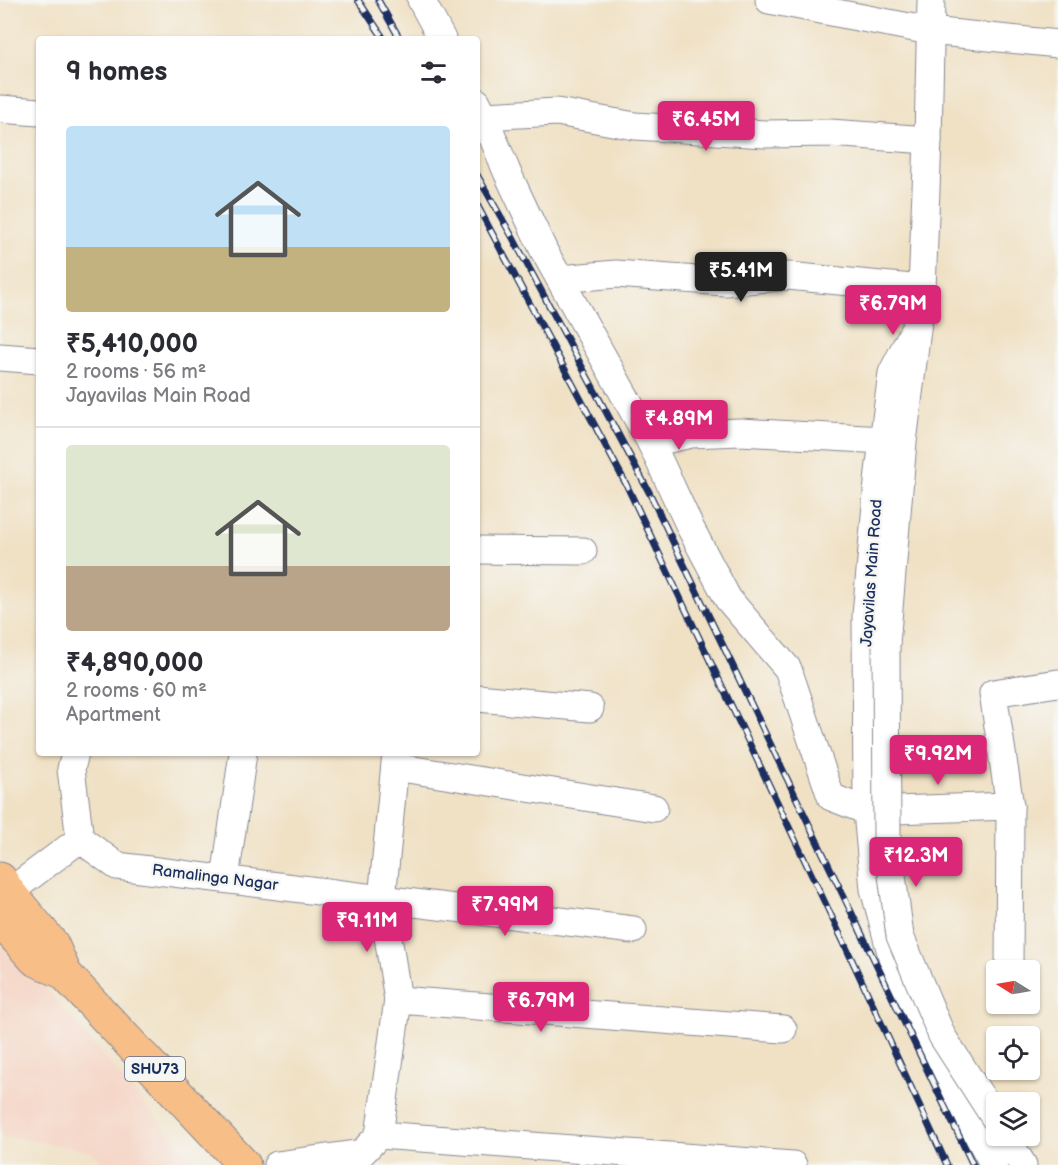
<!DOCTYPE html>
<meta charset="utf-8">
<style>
:root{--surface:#fff;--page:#f2f2f3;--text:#2b2b33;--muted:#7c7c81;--line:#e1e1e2;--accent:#db2777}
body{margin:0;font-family:"Balsamiq Sans",sans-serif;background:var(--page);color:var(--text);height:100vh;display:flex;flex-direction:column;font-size:22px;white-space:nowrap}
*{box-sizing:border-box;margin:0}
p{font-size:20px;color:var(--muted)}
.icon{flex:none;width:33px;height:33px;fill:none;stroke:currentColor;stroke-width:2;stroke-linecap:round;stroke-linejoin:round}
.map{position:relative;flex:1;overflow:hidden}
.details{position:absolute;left:36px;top:36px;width:444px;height:720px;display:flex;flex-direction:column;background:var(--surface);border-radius:6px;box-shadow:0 2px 4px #0004}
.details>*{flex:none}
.needle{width:39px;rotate:281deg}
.tools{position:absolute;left:986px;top:960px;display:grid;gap:12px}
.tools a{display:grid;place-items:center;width:54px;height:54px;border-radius:6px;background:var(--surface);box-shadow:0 2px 4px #0004;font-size:30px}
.price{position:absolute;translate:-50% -51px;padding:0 14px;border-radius:6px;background:var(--accent);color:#fff;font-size:20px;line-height:39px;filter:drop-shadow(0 2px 3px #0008)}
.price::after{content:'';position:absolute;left:50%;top:36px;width:18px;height:14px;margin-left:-9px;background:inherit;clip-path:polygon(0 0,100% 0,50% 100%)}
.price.on{background:#222;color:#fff}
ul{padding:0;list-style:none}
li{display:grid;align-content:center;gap:12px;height:318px;padding:0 30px}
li+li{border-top:2px solid var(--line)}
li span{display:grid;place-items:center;height:186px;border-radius:6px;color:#555}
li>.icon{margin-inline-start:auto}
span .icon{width:108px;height:108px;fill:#fffc;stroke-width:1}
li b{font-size:26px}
h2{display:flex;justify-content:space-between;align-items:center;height:72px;padding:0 30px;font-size:26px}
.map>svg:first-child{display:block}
</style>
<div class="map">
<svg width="1058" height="1165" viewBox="0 0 1058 1165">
<rect width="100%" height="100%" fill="#f6f6f2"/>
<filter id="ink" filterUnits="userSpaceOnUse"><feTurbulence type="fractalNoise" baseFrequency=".0167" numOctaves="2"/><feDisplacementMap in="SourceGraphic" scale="12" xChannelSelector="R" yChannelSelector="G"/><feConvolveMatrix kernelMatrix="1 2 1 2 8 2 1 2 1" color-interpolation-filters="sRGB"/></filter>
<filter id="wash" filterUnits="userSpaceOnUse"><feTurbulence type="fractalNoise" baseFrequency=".008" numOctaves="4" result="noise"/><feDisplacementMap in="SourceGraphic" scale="24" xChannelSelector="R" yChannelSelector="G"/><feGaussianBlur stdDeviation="1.35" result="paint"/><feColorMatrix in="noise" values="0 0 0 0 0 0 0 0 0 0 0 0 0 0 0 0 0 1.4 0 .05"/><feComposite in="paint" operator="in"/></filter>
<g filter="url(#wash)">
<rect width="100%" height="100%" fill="#f0e1c5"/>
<path fill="#f5d3c2" d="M0 936 197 1165H107L90 1151 0 1135Z"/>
</g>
<g filter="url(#ink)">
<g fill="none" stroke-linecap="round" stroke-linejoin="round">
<g stroke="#868892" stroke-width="29">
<g id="minor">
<path d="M421 0 442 39"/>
<path d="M769 0 930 31 1058 44"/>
<path d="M477 102 484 116 507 172 544 251 651 443 691 529 728 599 788 669 831 797 867 811 1010 806"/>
<path d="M0 109 39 112"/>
<path d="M484 116 557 112 635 126 765 134 830 133 928 140"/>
<path d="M560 279 616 274 725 282 788 276 922 289"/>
<path d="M918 322 892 373 879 472 866 615 867 811 874 889 894 964 908 999 955 1093 994 1165"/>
<path d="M0 357 39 360"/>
<path d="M651 443 691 434 740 432 883 440"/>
<path d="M477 550 583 551"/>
<path d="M886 644 903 442 922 289 928 140 931 0"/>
<path d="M477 698 590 708"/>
<path d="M75 753 71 769 80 839"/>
<path d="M395 767 654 808"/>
<path d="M225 879 243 753"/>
<path d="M0 899 80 839 117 866 382 899 396 753"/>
<path d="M1009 970 1010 806 993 693 1058 683"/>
<path d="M398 1000 382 899 633 930"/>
<path d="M379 1135 398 1000 783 1029"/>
<path d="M1005 1136 1023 1165"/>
<path d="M277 1165 362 1153 379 1135 793 1165"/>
</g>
</g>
<g stroke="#868892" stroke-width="35">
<g id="major">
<path d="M0 879 9 893 52 944 65 974 244 1165"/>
<path d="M0 920 35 959 58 970"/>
</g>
</g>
<use href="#minor" stroke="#fff" stroke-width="27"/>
<use href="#major" stroke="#f7be88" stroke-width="33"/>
<g stroke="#1b2f5e" stroke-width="7">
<g id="rail">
<path d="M358 0 384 39"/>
<path d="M378 0 400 39"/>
<path d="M477 175 513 238 649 492 973 1165"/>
<path d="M477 205 626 484 845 945 947 1165"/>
</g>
</g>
<use href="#rail" stroke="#f6f6f2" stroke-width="4.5" stroke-dasharray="14" stroke-linecap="butt"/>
<g stroke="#868892" stroke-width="29" stroke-linecap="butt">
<path id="minor-bridge" d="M886 644 887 837 900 936 942 1036 996 1120"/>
</g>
<use href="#minor-bridge" stroke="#fff" stroke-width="27"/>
</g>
</g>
<g text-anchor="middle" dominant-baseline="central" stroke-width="5" stroke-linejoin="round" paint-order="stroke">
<rect fill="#f6f6f2" stroke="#5d6b8a" stroke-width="1.5" x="125" y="1057" width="60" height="24" rx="4.5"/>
<g font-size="15" font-weight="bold" fill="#1b2f5e">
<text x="155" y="1069">SHU73</text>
</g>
<g font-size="16" fill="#1b2f5e" stroke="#f6f6f2">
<text transform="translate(872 573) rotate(-86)">Jayavilas Main Road</text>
<text transform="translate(215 878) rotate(7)">Ramalinga Nagar</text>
</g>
</g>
</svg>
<div class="tools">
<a><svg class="needle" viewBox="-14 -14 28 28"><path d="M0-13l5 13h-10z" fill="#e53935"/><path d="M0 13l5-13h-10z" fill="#7c7c81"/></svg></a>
<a><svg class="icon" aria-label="locate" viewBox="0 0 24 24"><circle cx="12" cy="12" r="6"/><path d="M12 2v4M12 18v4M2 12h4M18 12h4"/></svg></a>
<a><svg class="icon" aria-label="layers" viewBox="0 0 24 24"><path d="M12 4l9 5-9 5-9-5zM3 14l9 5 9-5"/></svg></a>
</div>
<b class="price" style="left:706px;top:152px">₹6.45M</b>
<b class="price on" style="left:741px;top:303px">₹5.41M</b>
<b class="price" style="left:893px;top:336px">₹6.79M</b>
<b class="price" style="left:679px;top:451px">₹4.89M</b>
<b class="price" style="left:938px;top:786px">₹9.92M</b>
<b class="price" style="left:916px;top:888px">₹12.3M</b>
<b class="price" style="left:505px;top:937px">₹7.99M</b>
<b class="price" style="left:367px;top:953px">₹9.11M</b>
<b class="price" style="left:541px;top:1033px">₹6.79M</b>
<section class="details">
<h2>9 homes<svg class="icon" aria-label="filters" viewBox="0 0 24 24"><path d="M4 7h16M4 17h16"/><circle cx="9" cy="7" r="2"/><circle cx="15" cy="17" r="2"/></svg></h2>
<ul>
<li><span style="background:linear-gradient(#bfe0f5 65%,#c2b280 0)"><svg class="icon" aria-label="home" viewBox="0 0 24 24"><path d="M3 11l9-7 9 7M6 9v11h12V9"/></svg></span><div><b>₹5,410,000</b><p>2 rooms · 56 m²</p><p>Jayavilas Main Road</p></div></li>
<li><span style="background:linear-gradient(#dfe7d0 65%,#b9a48a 0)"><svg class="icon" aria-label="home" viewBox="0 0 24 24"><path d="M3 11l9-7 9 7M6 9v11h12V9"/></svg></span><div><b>₹4,890,000</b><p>2 rooms · 60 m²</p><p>Apartment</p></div></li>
</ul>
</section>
</div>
